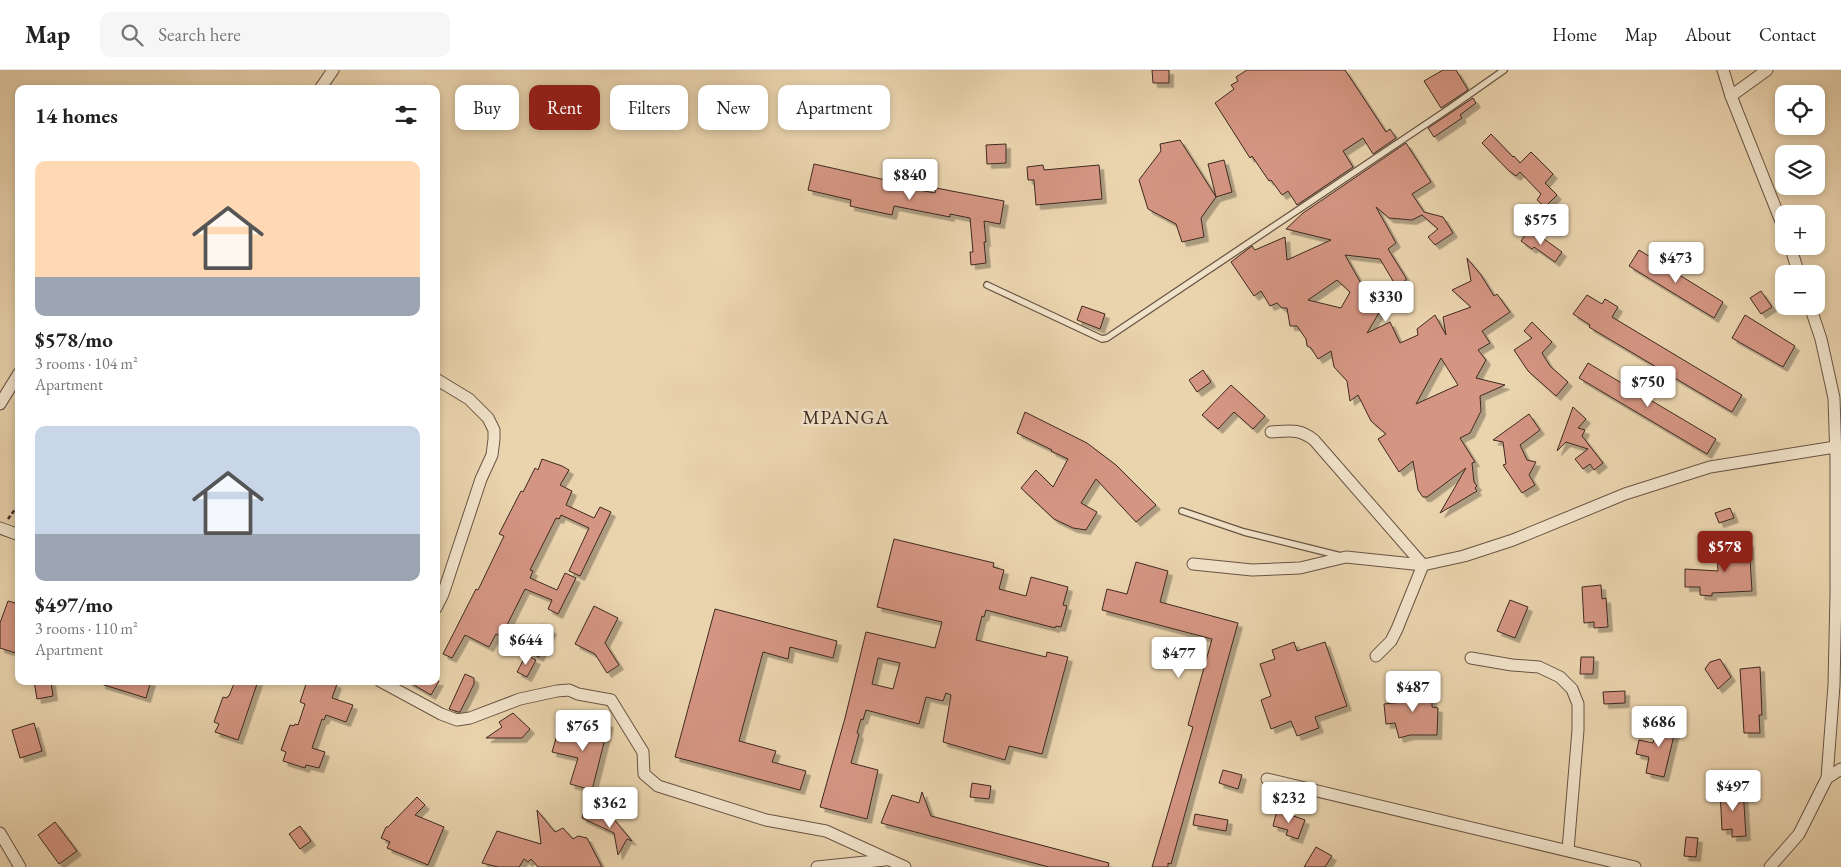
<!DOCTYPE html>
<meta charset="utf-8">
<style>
:root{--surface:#fff;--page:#f6f6f6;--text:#222;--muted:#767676;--line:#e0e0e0;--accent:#8f2418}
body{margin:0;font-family:"EB Garamond",serif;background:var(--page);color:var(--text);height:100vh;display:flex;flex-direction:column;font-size:19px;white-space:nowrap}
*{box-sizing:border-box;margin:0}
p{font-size:16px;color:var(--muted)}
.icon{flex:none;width:28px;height:28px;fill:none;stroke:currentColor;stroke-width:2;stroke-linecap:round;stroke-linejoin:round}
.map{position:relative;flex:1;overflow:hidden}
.drawer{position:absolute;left:15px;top:15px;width:425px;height:600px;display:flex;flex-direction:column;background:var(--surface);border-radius:10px;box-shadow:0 2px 8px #0003}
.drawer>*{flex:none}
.banner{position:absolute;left:455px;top:15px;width:475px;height:45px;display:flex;gap:10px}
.tools{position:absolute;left:1775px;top:15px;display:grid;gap:10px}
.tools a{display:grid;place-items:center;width:50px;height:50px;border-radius:10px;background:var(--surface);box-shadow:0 2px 8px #0003;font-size:25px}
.price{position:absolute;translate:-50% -42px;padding:0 11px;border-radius:5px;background:#fff;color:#222;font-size:16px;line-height:32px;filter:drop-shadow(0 1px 2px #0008)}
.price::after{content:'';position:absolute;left:50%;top:30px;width:15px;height:11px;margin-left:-8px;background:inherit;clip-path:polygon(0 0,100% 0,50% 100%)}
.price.on{background:var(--accent);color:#fff}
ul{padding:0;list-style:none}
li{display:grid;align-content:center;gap:10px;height:265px;padding:0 20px}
li span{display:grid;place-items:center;height:155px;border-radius:10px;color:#555}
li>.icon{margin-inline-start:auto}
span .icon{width:90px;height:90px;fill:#fffc;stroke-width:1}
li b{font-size:21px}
h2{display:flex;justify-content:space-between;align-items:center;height:60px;padding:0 20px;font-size:21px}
.pill{padding:0 18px;border-radius:10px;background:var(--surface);box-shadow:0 2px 8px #0003;font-size:18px;line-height:45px}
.pill.on{background:var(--accent);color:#fff}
header{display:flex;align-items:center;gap:30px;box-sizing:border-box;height:70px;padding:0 25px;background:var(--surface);border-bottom:1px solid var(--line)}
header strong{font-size:24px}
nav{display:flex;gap:28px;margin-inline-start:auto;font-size:18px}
.search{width:350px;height:45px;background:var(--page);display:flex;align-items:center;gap:12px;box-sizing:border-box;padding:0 18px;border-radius:10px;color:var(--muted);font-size:19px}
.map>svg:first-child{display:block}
</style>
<header>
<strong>Map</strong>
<div class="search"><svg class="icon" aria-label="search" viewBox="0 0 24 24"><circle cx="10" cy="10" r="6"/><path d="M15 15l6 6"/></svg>Search here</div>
<nav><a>Home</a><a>Map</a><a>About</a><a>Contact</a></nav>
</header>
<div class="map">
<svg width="1841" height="797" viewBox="0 0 1841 797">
<defs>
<filter id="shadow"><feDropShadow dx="4.5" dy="4.5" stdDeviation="0" flood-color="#0004"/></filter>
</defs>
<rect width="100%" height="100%" fill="#ead4ae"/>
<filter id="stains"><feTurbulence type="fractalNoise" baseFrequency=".004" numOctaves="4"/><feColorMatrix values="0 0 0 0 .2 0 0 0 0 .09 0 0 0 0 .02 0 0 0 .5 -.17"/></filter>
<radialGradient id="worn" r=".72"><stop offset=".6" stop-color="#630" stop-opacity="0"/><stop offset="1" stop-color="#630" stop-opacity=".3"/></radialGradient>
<g fill="#d49582" stroke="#3e291f" fill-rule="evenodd" filter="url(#shadow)">
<path d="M1152 0H1169V13H1153Z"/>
<path d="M1247 0H1345L1386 62 1390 59 1396 68 1373 84 1363 68 1343 81 1353 97 1297 135 1288 121 1282 125 1271 110 1269 111 1252 86 1250 88 1215 33 1234 19 1231 15 1238 11 1236 7Z"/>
<path d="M1443 0H1456L1468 20 1441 38 1424 11Z"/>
<path d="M1473 28 1476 33 1460 45 1462 48 1434 67 1428 58Z"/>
<path d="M1491 64 1513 87 1514 86 1520 93 1531 82 1553 104 1545 113 1557 125 1545 137 1537 130 1541 124 1520 102 1516 106 1509 101 1482 73Z"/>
<path d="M1180 70 1216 127 1201 148 1204 167 1182 172 1176 154 1148 139 1139 110 1161 81 1160 74Z"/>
<path d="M1406 73 1431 112 1412 124 1424 142 1443 147 1453 163 1435 175 1428 167 1438 159 1422 145 1412 150 1389 148 1376 137 1396 173 1388 179 1406 208V210L1396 216 1380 189 1345 185 1362 215 1368 212 1385 216 1386 231 1367 263 1390 252 1400 273 1418 265 1417 259 1435 245 1446 265 1443 247 1471 237 1452 220 1471 211 1467 188 1481 205 1494 226 1497 224 1510 242 1482 261 1490 273 1478 280 1486 290 1476 308 1505 315 1480 326 1481 341 1470 363 1460 368 1475 392 1472 393 1474 412 1477 416 1475 418 1477 421 1440 443 1466 398 1427 427H1423L1418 420 1413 391 1399 402 1378 369 1386 364 1371 351 1358 325 1350 331 1347 311 1334 297 1331 281 1318 289 1311 278 1307 276 1306 269 1297 256H1290L1287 238H1282L1277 233 1270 236 1261 221 1254 226 1231 192 1252 176 1255 180 1285 167 1287 190 1331 170 1286 159 1303 143ZM1337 210 1350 222 1341 238 1308 230ZM1441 288 1458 315 1416 334Z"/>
<path d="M1006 74V93L987 94 986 75Z"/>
<path d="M1224 90 1232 122 1216 127 1208 94Z"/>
<path d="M814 94 899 113 898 116 935 123 936 118 1004 131 1000 154 984 151 986 172H984L986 193 971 195 970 182H973L970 148 950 144V147L894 136 892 145 850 136 851 130 808 120Z"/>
<path d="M1043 95 1044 100 1099 95 1102 129 1036 135 1034 110H1028L1027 97Z"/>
<path d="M1528 161 1532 163 1533 161 1562 182 1555 192 1534 177 1532 179 1521 171Z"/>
<path d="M1639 180 1723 232 1714 248 1629 196Z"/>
<path d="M1761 221 1772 237 1761 244 1750 228Z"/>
<path d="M1587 225 1602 234 1605 229 1618 237 1612 247 1742 325 1732 342 1589 257 1590 255 1573 244Z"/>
<path d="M1082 236 1105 244 1100 259 1077 250Z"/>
<path d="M1745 245 1795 276 1783 297 1732 268Z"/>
<path d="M1532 252 1552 272 1542 283 1550 296 1568 312 1556 326 1528 301 1514 280 1532 268 1524 261Z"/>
<path d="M1588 293 1716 369 1707 384 1579 308Z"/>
<path d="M1203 300 1211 312 1197 322 1189 310Z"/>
<path d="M1231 315 1265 346 1253 359 1234 342 1218 359 1202 345Z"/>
<path d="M1573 337 1586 349 1578 358 1585 360 1582 366 1603 393 1594 400 1590 394 1583 399 1575 389 1588 379 1566 372 1557 381Z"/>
<path d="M1025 342 1087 373 1116 395 1156 435 1136 452 1096 409 1081 433 1097 442 1086 460 1073 458 1054 449 1021 418 1036 400 1053 417 1068 389 1051 381 1052 380 1017 363Z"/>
<path d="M1529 344 1540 360 1520 375 1527 390 1536 392 1529 405 1535 415 1522 423 1503 395 1506 394 1503 372 1493 370Z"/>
<path d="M542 389 562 396 569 400 560 415 572 421 566 435 594 448 600 437 611 442 580 506 569 501 589 458 561 445 559 449 556 448 530 500 533 501 530 508 557 520 565 503 576 508 558 544 548 539 552 530 525 519 501 567 496 564 489 577 465 565 452 588 443 584 476 519 478 520 504 466 499 464 521 421 523 422 535 398 538 400Z"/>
<path d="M1730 438 1734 448 1719 453 1715 443Z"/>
<path d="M894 469 994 493 993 497 1004 500 999 519 1026 526 1031 507 1068 517 1063 535 1067 536 1061 557 1056 556 1055 558 986 540 984 547 982 546 976 570 1046 587 1047 582 1068 587 1042 684 1009 676 1005 690 943 672 951 625 946 623 943 631 926 627 919 654 866 640 863 650 861 649 857 663 859 664 851 693 878 700 867 749 820 737 845 648 866 562 935 578 942 552 877 537ZM878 588 900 593 893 619 872 614Z"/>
<path d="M1749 472 1752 521 1712 523V526L1700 525V517H1685V499L1718 501 1717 482H1727L1726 474Z"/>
<path d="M1136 492 1168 501 1160 532 1238 553 1171 794 1168 793V797H1152L1193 657 1188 655 1212 569 1102 540 1107 519 1127 524Z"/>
<path d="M1601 515 1602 529 1606 528 1608 557 1594 558V552L1584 553 1582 517Z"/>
<path d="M1510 530 1528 537 1515 568 1497 561Z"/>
<path d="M8 531 19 534V584L0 578V553Z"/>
<path d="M594 536 618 548 605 573 619 595 607 603 595 584 575 574Z"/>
<path d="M715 539 837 571 833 588 790 577 788 589 763 582 739 671 776 681 772 692 806 701 800 720 675 687Z"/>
<path d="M542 554 552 560 539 587 528 582Z"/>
<path d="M1294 572 1297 581 1325 572 1347 636 1315 647 1319 658 1297 666 1291 651 1271 659 1261 630 1271 626 1260 594 1275 589 1272 580Z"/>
<path d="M526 585 536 590 527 607 517 602Z"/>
<path d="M1581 587H1594L1593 604H1580Z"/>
<path d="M1720 589 1731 607 1718 619 1705 599 1710 592Z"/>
<path d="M1760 597 1762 645H1759L1760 663H1744L1740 599Z"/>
<path d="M465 604 474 608V614L460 642H458L449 639Z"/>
<path d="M1416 610 1417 623H1432V637L1438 638 1437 665H1410L1399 668 1395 653 1386 654 1384 634 1402 632V611Z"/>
<path d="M34 611H51L53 626 37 629Z"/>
<path d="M101 611H151L146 628 101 614Z"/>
<path d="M235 611H258L238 670 215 662 219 654 214 652 223 627 227 628 228 626H229Z"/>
<path d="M307 611H329L337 614 332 628 353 635 346 652 326 645 324 650 322 649 312 678 325 682 319 698 306 695 305 698 283 691 286 682 281 680 290 655 294 656 295 654 298 655 305 634 300 632Z"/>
<path d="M407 611H439L431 625Z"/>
<path d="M1625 621V633L1604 634 1603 622Z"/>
<path d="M513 643 530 659 522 668H486L502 657 499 652Z"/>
<path d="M592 649 609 653 592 720 570 714 578 688 552 682 559 658 588 666Z"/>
<path d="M1658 649 1677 653 1664 707 1646 703 1649 687 1636 684 1639 670 1653 673Z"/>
<path d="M34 653 42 681 20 688 12 660Z"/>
<path d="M1223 700 1242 705 1238 719 1219 713Z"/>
<path d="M972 713 991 716 989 729 970 727Z"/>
<path d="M1743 719 1746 766 1732 767V759L1722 760 1720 720Z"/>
<path d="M922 722 931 746 1109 793 1108 797H1049L881 753 892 725 919 733Z"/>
<path d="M417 727 425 735 415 745 444 757 428 795 387 778 390 772 381 768 386 757H388Z"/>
<path d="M537 740 555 762 563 758 573 769 578 766 587 768 602 797H538L531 789 528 792 524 789 519 797H498L482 793 497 761 541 774Z"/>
<path d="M1277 740 1305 750 1298 769 1286 765 1288 760 1273 756Z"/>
<path d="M583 743 612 750V747L632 771 627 769 618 785 614 763 582 748Z"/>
<path d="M1195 744 1228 750 1226 761 1193 755Z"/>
<path d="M55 752 77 781 59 794 38 765Z"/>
<path d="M300 756 311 771 300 779 289 764Z"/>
<path d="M1686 767 1698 768 1696 787 1684 786Z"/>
<path d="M1316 777 1332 786 1325 797H1304Z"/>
</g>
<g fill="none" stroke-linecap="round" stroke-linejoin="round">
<g stroke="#695443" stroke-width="8">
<g id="service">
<path d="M987 215 1102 269 1107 268 1450 38 1504 0"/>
<path d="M1182 441 1244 462 1341 486"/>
</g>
</g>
<g stroke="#695443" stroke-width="13">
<g id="minor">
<path d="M1723 0 1731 26 1784 159"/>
<path d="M320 19 333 0"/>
<path d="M1731 26 1767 0"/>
<path d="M1790 176 1799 204"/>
<path d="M1810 236 1821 269 1834 328 1836 389V524L1834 615 1827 708"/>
<path d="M436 309 469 329 488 348 494 360V369L492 385 481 409 443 524 436 538"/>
<path d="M0 334 19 303"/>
<path d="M1271 362C1289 361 1299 358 1314 370L1423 495"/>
<path d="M0 458 19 465"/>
<path d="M1193 494 1252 500 1300 498 1346 487 1423 495 1464 486 1513 470 1625 424 1710 397 1835 377"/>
<path d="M1376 586 1391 571 1397 559 1423 495"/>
<path d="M1471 588 1512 595 1539 597 1560 607 1572 619 1578 634V660L1568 780"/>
<path d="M380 611 441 644 457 650 470 648 520 629 557 621 569 620 578 624 611 630 643 682 644 704 658 716 766 750 826 761 905 797"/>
<path d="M1267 709 1635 797"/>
<path d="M0 763 20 797"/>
<path d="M817 797 885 790"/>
<path d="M1770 797 1799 764 1827 708 1841 699"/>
</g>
</g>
<path stroke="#3e291f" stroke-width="2.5" stroke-dasharray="4 2.5" stroke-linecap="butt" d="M8 449 19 434"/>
<use href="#service" stroke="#f1e3ca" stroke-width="5.5"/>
<use href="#minor" stroke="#f1e3ca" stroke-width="11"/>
</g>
<g text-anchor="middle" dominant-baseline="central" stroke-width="5" stroke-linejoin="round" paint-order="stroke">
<g font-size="19" letter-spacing="1" fill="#3e291f" stroke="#f1e3ca">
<text x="846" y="347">MPANGA</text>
</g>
</g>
<rect width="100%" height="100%" filter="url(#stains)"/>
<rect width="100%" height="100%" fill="url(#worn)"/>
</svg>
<div class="tools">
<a><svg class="icon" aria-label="locate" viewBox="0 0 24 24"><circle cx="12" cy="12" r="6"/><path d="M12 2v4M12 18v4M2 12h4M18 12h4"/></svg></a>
<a><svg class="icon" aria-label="layers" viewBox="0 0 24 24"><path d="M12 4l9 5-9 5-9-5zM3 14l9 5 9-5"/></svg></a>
<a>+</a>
<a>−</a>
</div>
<b class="price" style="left:910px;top:131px">$840</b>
<b class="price" style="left:1541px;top:176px">$575</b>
<b class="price" style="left:1676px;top:214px">$473</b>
<b class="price" style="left:1386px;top:253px">$330</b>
<b class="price" style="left:1648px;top:338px">$750</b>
<b class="price on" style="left:1725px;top:503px">$578</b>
<b class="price" style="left:526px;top:596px">$644</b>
<b class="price" style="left:1179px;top:609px">$477</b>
<b class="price" style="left:1413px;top:643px">$487</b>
<b class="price" style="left:1659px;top:678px">$686</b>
<b class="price" style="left:583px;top:682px">$765</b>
<b class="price" style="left:1733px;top:742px">$497</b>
<b class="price" style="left:1289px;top:754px">$232</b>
<b class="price" style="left:610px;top:759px">$362</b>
<div class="banner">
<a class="pill">Buy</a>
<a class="pill on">Rent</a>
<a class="pill">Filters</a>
<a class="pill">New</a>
<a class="pill">Apartment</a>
</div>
<section class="drawer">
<h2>14 homes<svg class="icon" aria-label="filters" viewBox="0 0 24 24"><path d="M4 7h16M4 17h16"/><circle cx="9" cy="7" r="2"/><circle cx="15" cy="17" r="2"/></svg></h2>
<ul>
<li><span style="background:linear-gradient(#ffd9b3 75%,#9aa5b1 0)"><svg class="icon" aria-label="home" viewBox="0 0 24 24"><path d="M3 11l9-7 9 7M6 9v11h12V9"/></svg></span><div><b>$578/mo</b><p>3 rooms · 104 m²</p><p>Apartment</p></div></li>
<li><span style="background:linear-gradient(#c9d6e8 70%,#9aa5b1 0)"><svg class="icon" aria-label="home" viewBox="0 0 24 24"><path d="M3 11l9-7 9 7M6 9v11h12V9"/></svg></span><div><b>$497/mo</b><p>3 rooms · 110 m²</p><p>Apartment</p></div></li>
</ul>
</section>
</div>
